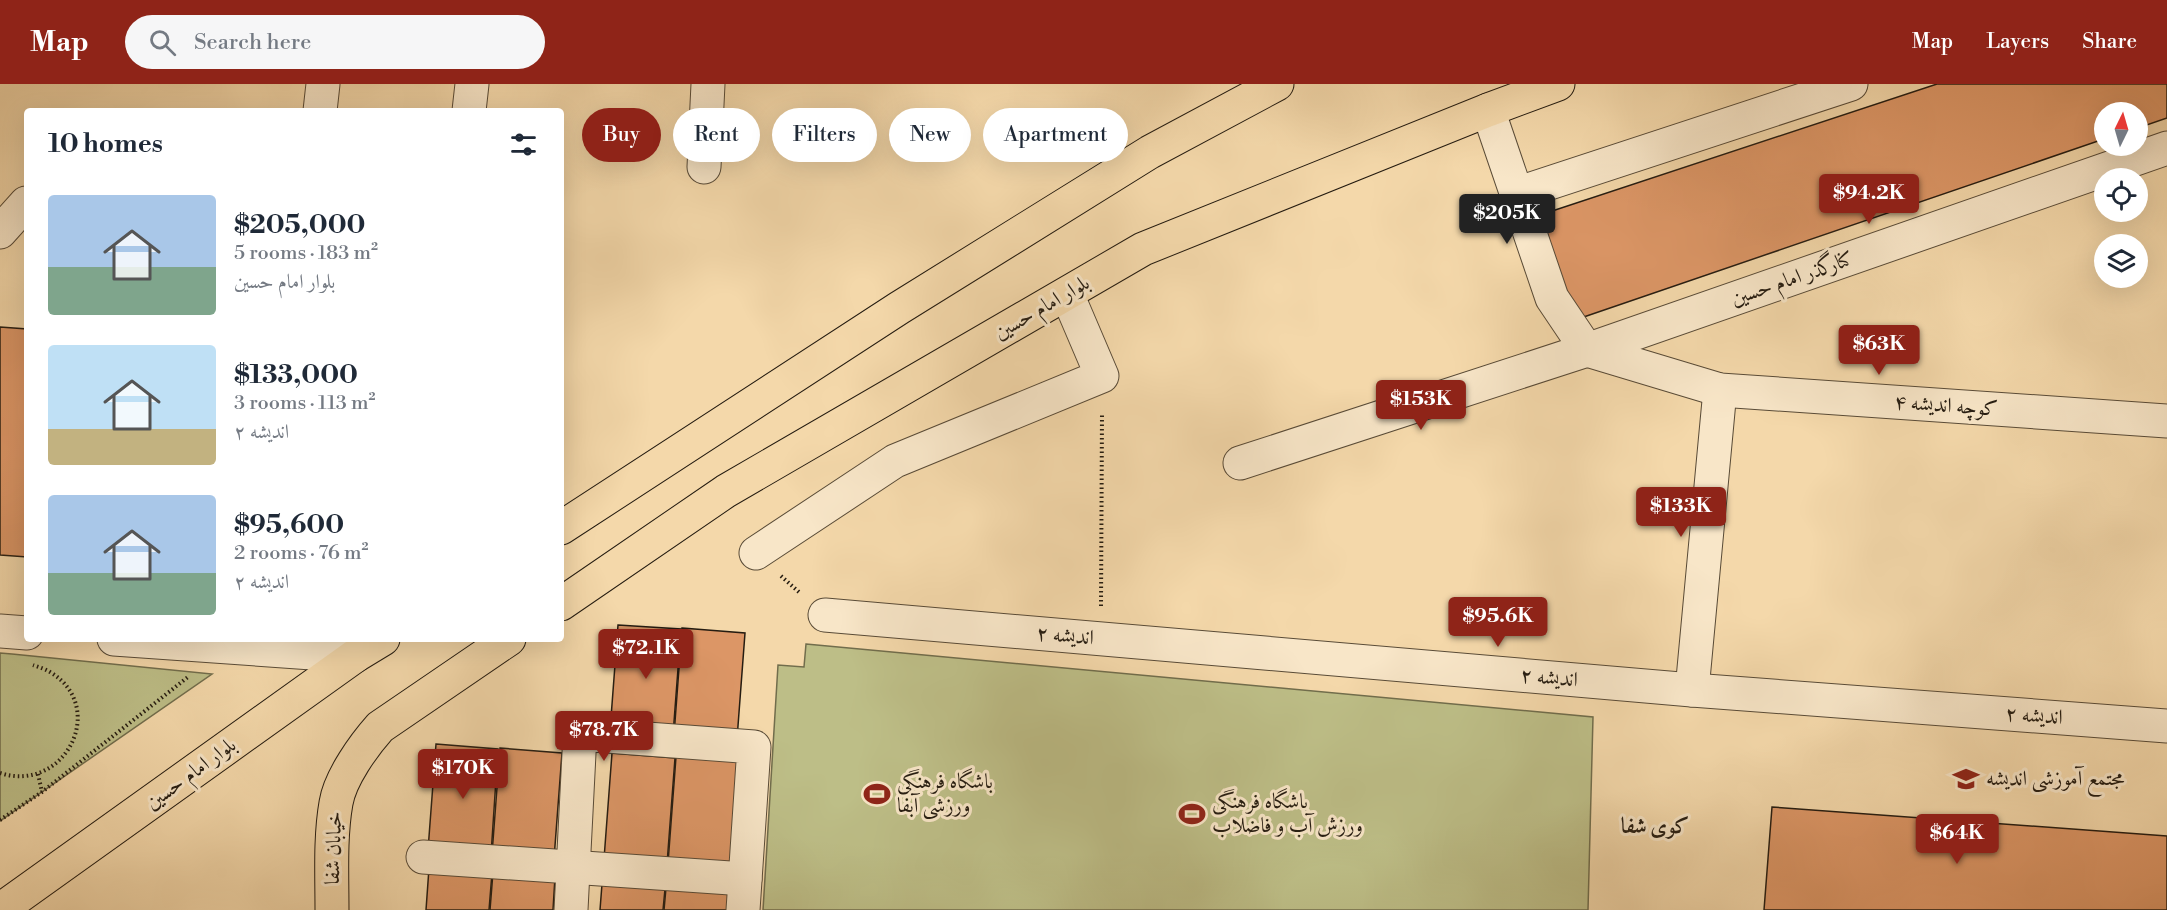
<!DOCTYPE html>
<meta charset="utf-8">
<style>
:root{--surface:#fff;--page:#f6f6f7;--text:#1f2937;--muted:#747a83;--accent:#8f2418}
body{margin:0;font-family:"Libre Bodoni",Amiri,serif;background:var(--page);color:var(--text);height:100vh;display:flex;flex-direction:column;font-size:22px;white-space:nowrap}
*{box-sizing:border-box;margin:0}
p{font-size:20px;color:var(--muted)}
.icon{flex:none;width:33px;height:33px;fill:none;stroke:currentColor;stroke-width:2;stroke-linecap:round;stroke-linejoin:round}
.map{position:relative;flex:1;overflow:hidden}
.sheet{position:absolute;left:24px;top:24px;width:540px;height:534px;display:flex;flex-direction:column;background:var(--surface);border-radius:6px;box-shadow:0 6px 24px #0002}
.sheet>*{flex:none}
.guide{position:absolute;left:582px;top:24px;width:570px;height:54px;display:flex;gap:12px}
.needle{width:39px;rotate:5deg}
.fabs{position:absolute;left:2094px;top:18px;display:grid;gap:12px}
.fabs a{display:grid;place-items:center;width:54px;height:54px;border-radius:50%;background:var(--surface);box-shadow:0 6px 24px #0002;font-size:30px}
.price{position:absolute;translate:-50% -51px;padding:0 14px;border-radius:6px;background:var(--accent);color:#fff;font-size:20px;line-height:39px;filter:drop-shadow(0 2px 3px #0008)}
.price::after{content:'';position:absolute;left:50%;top:36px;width:18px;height:14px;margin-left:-9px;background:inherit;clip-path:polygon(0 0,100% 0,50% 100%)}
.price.on{background:#222;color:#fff}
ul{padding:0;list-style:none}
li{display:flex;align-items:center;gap:18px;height:150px;padding:0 24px}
li span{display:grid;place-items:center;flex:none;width:168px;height:120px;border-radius:6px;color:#555}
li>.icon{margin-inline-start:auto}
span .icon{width:72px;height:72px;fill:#fffc;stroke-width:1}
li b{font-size:26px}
h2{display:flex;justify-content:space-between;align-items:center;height:72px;padding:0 24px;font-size:26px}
.tag{padding:0 21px;border-radius:27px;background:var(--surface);box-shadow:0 6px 24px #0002;font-size:21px;line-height:54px}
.tag.on{background:var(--accent);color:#fff}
header{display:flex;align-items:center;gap:36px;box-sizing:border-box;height:84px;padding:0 30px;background:var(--accent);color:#fff}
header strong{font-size:28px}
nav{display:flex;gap:33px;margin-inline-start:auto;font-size:21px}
.search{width:420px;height:54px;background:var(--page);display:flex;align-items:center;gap:15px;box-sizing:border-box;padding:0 21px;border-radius:33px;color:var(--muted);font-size:22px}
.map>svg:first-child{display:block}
</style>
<header>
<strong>Map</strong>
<div class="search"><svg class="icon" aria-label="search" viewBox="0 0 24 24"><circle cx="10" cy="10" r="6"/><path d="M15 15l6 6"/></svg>Search here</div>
<nav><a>Map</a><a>Layers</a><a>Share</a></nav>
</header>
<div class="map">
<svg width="2167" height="826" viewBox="0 0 2167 826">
<rect width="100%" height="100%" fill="#f4d8aa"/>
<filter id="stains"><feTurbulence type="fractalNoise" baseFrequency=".00333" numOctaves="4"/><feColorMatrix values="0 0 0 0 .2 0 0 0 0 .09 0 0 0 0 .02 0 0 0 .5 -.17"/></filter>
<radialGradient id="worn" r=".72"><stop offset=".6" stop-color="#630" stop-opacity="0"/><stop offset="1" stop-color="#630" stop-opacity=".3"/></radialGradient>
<g fill="#bdbe87" stroke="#716d4c" stroke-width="1.5">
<path d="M806 560 1593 633 1588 826H763L778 581 804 583Z"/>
<path d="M0 569 12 570 212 590 0 737Z"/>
</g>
<g fill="#dc9666" stroke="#251c11" stroke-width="1.5">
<path d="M1937 0H2167V34L2138 44V28H2104V55L1572 237 1540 131Z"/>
<path d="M0 243 27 245V473L0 471Z"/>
<path d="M618 541 681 545 673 651 610 647Z"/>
<path d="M682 544 745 549 737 655 674 651Z"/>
<path d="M436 660 498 665 491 771 428 766Z"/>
<path d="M500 664 562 669 554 775 492 770Z"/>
<path d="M612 669 675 674 667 780 604 775Z"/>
<path d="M676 673 739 678 731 783 668 779Z"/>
<path d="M1772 723 2167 752V826H1764Z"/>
<path d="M429 784 492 789 489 826H426Z"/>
<path d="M493 788 555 793 553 826H490Z"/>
<path d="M602 800 665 805 663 826H600Z"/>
<path d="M666 804 729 809 727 826H664Z"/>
</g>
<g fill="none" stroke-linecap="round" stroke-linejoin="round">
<g stroke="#594b37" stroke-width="35">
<g id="minor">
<path d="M1488 26 1552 214 1587 266"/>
<path d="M320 27 323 0"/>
<path d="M469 27 472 0"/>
<path d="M704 83 708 0"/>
<path d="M1516 110 1851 0"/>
<path d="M0 148 26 119"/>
<path d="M1587 266 1720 306 2167 337"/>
<path d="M1240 379 1587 266 2167 64"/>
<path d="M756 469 895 377 1102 292 1067 210"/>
<path d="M825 531 1692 606 2167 642"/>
<path d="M0 547 27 549"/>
<path d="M114 555 355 572 351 555"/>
<path d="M1692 606 1720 306"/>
<path d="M423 773 745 795"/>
<path d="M571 826 580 650 754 663 743 826"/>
</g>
</g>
<g stroke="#251c11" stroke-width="35">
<g id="major">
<path d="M561 444 899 224 1150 68 1277 0"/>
<path d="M561 520 726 407 1143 165 1488 26 1558 0"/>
<path d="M0 826 355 572 383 555"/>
<path d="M332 826C332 791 330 753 336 719 340 694 364 661 380 643L509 555"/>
</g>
</g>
<g stroke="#251c11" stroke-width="4" stroke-dasharray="1.5 3" stroke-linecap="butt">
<path d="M781 492 800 509"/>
<path d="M1101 522 1102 329"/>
<path d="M0 689C65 710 109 623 50 588 45 585 39 583 33 581"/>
<path d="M38 690 42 708"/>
<path d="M0 736 42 708 188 593"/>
</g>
<use href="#minor" stroke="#f8e6c8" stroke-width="33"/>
<use href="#major" stroke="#f4d8aa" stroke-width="33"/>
</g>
<defs>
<g id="school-bare" transform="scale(2.07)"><path d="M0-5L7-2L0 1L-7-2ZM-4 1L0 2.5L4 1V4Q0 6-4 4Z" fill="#8f2418" stroke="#f8e6c8" stroke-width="2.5" paint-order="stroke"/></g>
<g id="stadium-bare" transform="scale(2.07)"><path d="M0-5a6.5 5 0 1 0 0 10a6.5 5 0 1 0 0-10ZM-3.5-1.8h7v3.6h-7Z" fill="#8f2418" stroke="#f8e6c8" stroke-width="2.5" paint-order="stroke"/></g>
</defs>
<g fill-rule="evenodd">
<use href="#school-bare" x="1966" y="695"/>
<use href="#stadium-bare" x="877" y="710"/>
<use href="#stadium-bare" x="1192" y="730"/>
</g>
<g text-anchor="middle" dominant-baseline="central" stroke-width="6" stroke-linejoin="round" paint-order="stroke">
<g font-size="21" fill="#251c11" stroke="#f8e6c8">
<text transform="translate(1792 195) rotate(-19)">کنارگذر امام حسین</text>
<text transform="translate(1042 224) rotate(-30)">بلوار امام حسین</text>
<text transform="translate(1946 322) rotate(4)">کوچه اندیشه ۴</text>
<text transform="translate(1065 552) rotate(5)">اندیشه ۲</text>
<text transform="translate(1549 594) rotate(5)">اندیشه ۲</text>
<text transform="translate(2034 632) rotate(4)">اندیشه ۲</text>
<text transform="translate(191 690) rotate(-36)">بلوار امام حسین</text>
<text transform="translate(334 764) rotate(-88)">خیابان شفا</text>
</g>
<g font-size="21" fill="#251c11" stroke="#f8e6c8" text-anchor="start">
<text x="1986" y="695">مجتمع آموزشی اندیشه</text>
<text x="897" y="698">باشگاه فرهنگی<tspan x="897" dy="24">ورزشی آبفا</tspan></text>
<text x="1212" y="718">باشگاه فرهنگی<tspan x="1212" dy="24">ورزش آب و فاضلاب</tspan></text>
</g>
<g font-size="22" font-weight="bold" fill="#251c11" stroke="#f8e6c8">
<text x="1655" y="742">کوی شفا</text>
</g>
</g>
<rect width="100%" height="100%" filter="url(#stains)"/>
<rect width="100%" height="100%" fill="url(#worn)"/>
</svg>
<div class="fabs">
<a><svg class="needle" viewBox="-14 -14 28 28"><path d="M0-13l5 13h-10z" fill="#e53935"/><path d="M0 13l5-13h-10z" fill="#747a83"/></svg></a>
<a><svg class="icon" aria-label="locate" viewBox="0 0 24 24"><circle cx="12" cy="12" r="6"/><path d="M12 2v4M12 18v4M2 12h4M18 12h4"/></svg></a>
<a><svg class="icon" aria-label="layers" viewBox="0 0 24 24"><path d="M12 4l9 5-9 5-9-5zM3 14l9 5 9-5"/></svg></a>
</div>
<b class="price" style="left:1869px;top:141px">$94.2K</b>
<b class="price on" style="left:1507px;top:161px">$205K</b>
<b class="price" style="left:1879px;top:292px">$63K</b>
<b class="price" style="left:1421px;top:347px">$153K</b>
<b class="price" style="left:1681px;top:454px">$133K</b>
<b class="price" style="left:1498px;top:564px">$95.6K</b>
<b class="price" style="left:646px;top:596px">$72.1K</b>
<b class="price" style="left:604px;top:678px">$78.7K</b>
<b class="price" style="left:463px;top:716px">$170K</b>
<b class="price" style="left:1957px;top:781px">$64K</b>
<div class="guide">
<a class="tag on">Buy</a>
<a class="tag">Rent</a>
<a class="tag">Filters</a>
<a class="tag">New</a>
<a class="tag">Apartment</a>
</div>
<section class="sheet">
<h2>10 homes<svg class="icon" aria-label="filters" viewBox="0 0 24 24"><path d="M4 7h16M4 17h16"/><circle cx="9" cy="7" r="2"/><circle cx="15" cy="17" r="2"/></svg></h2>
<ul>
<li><span style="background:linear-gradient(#a9c7e8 60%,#7fa58c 0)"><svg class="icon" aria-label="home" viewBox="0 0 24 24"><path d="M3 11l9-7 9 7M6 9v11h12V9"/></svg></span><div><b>$205,000</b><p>5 rooms · 183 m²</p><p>بلوار امام حسین</p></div></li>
<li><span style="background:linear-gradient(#bfe0f5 70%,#c2b280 0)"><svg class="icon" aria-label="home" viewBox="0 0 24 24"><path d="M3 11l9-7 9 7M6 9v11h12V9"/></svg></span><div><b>$133,000</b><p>3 rooms · 113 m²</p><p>اندیشه ۲</p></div></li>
<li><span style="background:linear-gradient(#a9c7e8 65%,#7fa58c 0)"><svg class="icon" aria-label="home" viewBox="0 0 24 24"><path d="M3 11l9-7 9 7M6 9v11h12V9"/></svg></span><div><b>$95,600</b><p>2 rooms · 76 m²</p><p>اندیشه ۲</p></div></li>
</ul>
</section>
</div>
